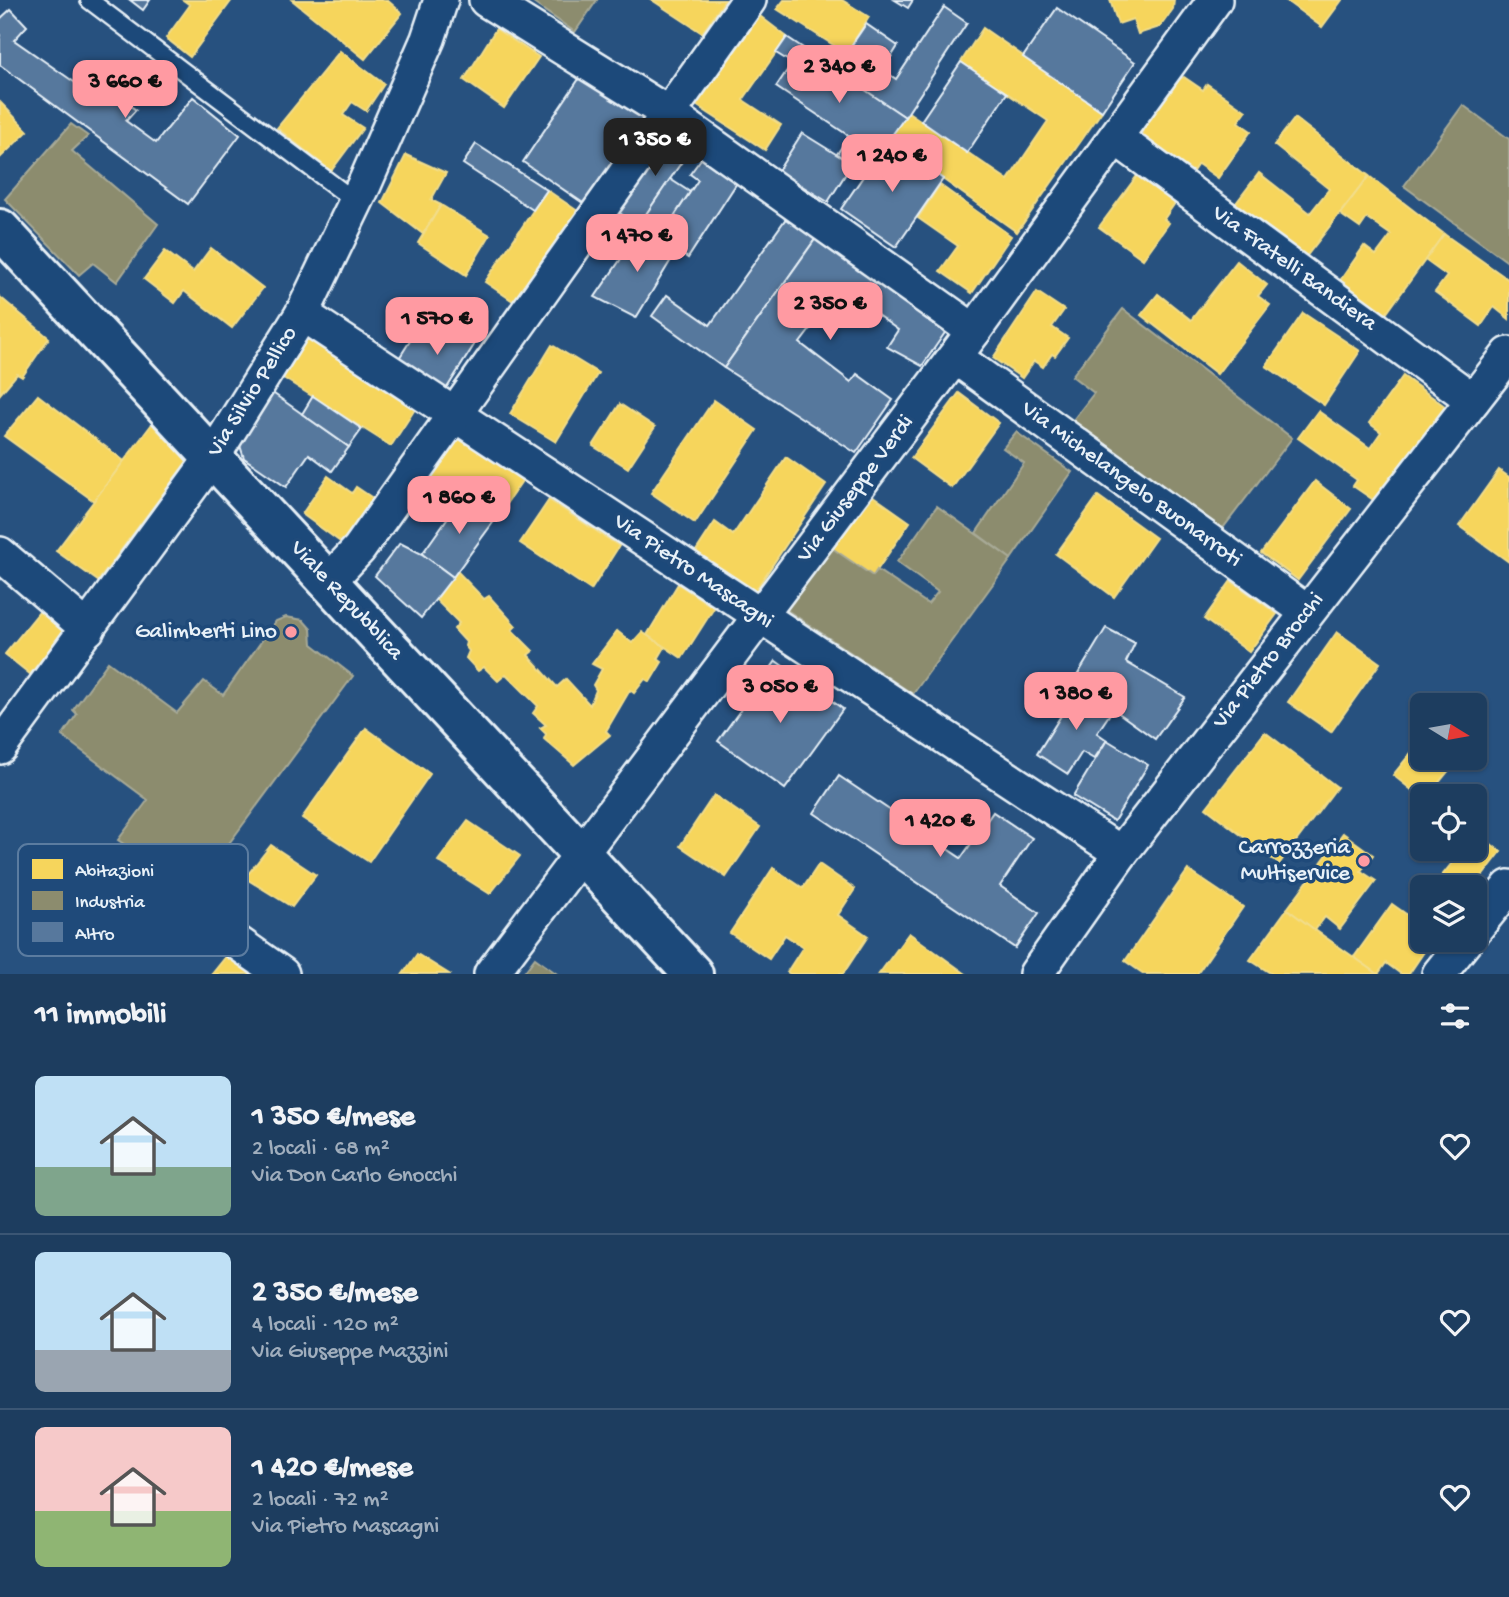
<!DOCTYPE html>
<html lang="it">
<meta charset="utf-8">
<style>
:root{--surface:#1d3d5f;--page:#2a4868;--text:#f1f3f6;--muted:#a0aebd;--line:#3b5674;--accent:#ff9aa2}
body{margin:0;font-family:"Gochi Hand",sans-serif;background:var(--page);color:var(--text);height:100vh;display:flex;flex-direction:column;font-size:26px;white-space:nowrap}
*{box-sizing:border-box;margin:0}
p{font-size:23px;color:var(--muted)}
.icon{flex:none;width:38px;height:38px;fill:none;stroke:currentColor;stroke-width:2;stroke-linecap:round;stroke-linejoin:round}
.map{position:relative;height:974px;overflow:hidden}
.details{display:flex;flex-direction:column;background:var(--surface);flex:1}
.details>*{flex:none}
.needle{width:46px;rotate:101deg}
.controls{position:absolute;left:1410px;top:693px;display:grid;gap:14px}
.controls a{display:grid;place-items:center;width:77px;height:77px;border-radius:10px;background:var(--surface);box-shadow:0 2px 5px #0004,0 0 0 2px var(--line);font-size:35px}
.price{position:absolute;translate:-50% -60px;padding:0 16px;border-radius:14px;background:var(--accent);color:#111;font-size:23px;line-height:46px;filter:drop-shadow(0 2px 4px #0008)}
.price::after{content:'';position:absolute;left:50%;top:42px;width:21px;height:16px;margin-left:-10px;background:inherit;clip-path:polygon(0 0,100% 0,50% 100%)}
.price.current{background:#222;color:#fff}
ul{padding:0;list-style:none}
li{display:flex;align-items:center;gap:21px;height:175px;padding:0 35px}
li+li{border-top:2px solid var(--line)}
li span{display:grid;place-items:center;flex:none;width:196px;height:140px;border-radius:10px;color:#555}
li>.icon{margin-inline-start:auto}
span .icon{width:84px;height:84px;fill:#fffc;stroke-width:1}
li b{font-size:30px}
h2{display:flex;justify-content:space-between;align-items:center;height:84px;padding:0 35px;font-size:30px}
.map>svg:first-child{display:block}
</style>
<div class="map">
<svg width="1509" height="974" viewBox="0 0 1509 974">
<rect width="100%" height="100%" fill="#27517f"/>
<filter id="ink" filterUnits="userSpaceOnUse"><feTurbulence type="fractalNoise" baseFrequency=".0143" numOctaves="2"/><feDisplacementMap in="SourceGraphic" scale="14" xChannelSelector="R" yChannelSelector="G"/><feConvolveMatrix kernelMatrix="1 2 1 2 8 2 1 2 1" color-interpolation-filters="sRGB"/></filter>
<g filter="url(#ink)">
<g fill="#f6d55c" stroke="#f2dd8b" stroke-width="2">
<path d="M183 0H232L190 57 166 38 190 5Z"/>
<path d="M292 0H387L402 13 365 59Z"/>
<path d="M652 0H725L702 33Z"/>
<path d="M784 0H842L869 17 846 53 777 9Z"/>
<path d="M1110 0H1174L1173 9 1160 27 1138 34 1133 19 1118 24Z"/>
<path d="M1285 0H1342L1322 27Z"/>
<path d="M756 13 787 37 743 100 781 125 765 150 696 105Z"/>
<path d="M983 28 1102 111 1017 232 888 140 908 112 1008 180 1048 121 961 62Z"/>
<path d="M496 29 539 57 504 108 464 80Z"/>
<path d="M340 51 384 84 366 111 352 102 343 115 363 128 331 171 277 128Z"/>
<path d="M1184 77 1203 90 1207 84 1246 111 1238 122 1251 131 1218 178 1198 164 1191 174 1145 141 1140 120 1170 82Z"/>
<path d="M0 102 28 131 0 158Z"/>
<path d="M1295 118 1369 176 1305 258 1236 203 1259 173 1310 213 1329 189 1274 145Z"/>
<path d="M406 155 446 173 431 200 441 205 423 234 382 203Z"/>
<path d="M1137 176 1175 203 1164 219 1169 223 1143 259 1099 227Z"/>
<path d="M1369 176 1444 234 1383 318 1337 285 1364 246 1376 255 1391 235 1367 218 1360 228 1340 214Z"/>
<path d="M940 185 1011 236 972 293 940 271 958 246 918 218Z"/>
<path d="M547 190 579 212 516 303 485 282Z"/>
<path d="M441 205 490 235 466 275 418 243Z"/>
<path d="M1444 234 1509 280V319L1494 307 1481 326 1435 292 1447 276 1425 260Z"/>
<path d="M211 248 263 288 232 328 184 291 175 303 144 279 165 251 193 272Z"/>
<path d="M1237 261 1267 285 1258 296 1270 305 1217 374 1141 315 1158 294 1191 320Z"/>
<path d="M1037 292 1064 310 1052 327 1068 338 1055 356 1052 354 1043 367 1034 361 1022 378 993 358Z"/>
<path d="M0 297 49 338 22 377 17 374 0 394Z"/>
<path d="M1303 313 1360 351 1324 405 1266 366Z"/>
<path d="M303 334 417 406 391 446 277 374Z"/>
<path d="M552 345 598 373 556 442 510 414Z"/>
<path d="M1403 376 1446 407 1378 503 1353 486 1357 480 1298 438 1318 411 1370 448 1381 432 1369 423Z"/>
<path d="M959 393 999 423 952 488 911 458Z"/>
<path d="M38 395 124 461 94 501 4 436Z"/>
<path d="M714 400 757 430 695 523 651 493Z"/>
<path d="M620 404 655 427 628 468 593 446Z"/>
<path d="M152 424 187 461 98 581 56 551Z"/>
<path d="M454 428 526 475 497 517 425 472Z"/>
<path d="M786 457 826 485 753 594 694 554 715 522 733 535Z"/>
<path d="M1499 470 1509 477V562L1459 526Z"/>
<path d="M328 476 352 493 356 487 377 501 346 546 302 514Z"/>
<path d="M1315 481 1351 509 1298 580 1261 553Z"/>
<path d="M866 491 910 522 873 576 829 546Z"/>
<path d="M1098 496 1156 538 1114 597 1056 554Z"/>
<path d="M549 500 619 546 591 590 520 543Z"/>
<path d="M457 571 484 599 489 596 516 626 512 630 533 651 528 655 557 687 566 679 590 705 596 690 593 685 602 669 592 664 617 631 632 643 642 632 665 647 658 659 662 662 650 682 645 679 634 693 630 690 606 731 610 735 574 765 544 739 546 734 540 728 546 725 533 713 538 706 506 674 498 681 484 667 478 671 466 658 469 651 465 646 466 642 454 629 459 623 436 600Z"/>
<path d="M1231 581 1277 614 1249 652 1204 619Z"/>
<path d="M678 584 714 608 682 658 647 635Z"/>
<path d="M40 611 64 632 30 674 5 654Z"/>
<path d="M1337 632 1380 663 1331 732 1288 702Z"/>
<path d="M1456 697 1466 705H1449Z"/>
<path d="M1475 713 1487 722 1475 737Z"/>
<path d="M366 728 430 774 369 862 302 818Z"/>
<path d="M1265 732 1337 787 1279 864 1206 808Z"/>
<path d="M1423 738V758H1459L1428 796H1423V799L1393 775Z"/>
<path d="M714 795 760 827 726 877 680 846Z"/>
<path d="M468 821 520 856 490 894 438 861Z"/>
<path d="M1476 832 1501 852 1474 887H1433L1463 849H1475Z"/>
<path d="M1343 833 1373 855 1361 871 1376 881 1340 929 1325 917 1315 930 1287 909Z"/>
<path d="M271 845 316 875 292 907 245 878Z"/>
<path d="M819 864 855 889 838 915 868 936 843 974H790L787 972 803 947 785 935 769 959 730 933 773 868 803 888Z"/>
<path d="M1188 870 1243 907 1197 974H1144L1125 961Z"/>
<path d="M1392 904 1423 926V940H1432L1409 974H1401L1386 963 1378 974 1354 957Z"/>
<path d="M1287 909 1315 930 1378 974H1272L1250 960Z"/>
<path d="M909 933 966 974H879Z"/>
<path d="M228 954 258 974H212Z"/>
<path d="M417 954 449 974H403Z"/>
</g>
<g fill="#8c8c6e" stroke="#a8aa97" stroke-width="2">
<path d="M529 0H597L575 32Z"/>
<path d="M1463 105 1509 139V263L1404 186Z"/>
<path d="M71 124 88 136 72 151 158 224 117 282 93 263 79 275 5 199Z"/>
<path d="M1123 309 1292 438 1220 532 1073 420 1094 393 1072 376Z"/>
<path d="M1016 432 1072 472 1011 559 976 533 1024 463 1003 448Z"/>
<path d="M937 506 1011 559 913 694 784 608 829 546 873 576 877 570 928 604 938 592 897 562Z"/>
<path d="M286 617 303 620 311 629 312 644 353 676 193 892 118 840 148 800 62 736 77 714 73 710 108 662 177 713 204 681 223 695 276 621Z"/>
<path d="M535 958 557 974H523Z"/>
</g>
<g fill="#57789d" stroke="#e8f1f8" stroke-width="2">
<path d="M130 0H150L143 10Z"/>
<path d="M895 0H913L908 8Z"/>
<path d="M944 7 967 23 905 117 834 71 866 24 898 46 883 70 896 79Z"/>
<path d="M1057 8 1135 62 1102 111 1023 57Z"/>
<path d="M11 9 27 26 14 40 77 84 86 73 136 110 126 121 156 143 193 97 240 135 188 204 0 65V19Z"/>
<path d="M787 37 905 117 865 173 837 154 849 136 776 87 792 63 776 53Z"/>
<path d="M961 62 1007 93 967 153 921 121Z"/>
<path d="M583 73 649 118 589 207 523 162Z"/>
<path d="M673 130 694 144 638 226 617 211Z"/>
<path d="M802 133 852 164 828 202 778 171Z"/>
<path d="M888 140 943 179 896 247 841 209Z"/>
<path d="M476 144 547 190 533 210 463 164Z"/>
<path d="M706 152 742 175 688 258 659 239 698 180 690 174Z"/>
<path d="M670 179 690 192 659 239 638 226Z"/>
<path d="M792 210 821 231 724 368 652 316 667 295 710 325Z"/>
<path d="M642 228 677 250 636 318 595 297Z"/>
<path d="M821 231 951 324 922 366 887 347 898 330 841 289 800 343 851 382 857 374 893 400 856 453 724 368Z"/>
<path d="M446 329 474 345 445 391 398 360 415 333 433 345Z"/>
<path d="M267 389 349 447 332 471 309 454 286 487 244 458 236 433Z"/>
<path d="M313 396 362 429 349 447 302 414Z"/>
<path d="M463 496 497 517 453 577 422 554Z"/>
<path d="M400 543 422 554 453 577 421 618 375 576Z"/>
<path d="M1106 628 1135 643 1126 662 1185 697 1155 739 1113 709 1072 684Z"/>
<path d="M776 661 843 709 785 789 718 741Z"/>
<path d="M1079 687 1113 709 1097 733 1107 740 1094 759 1082 752 1068 774 1037 754Z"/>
<path d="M1107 740 1148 765 1114 821 1073 796Z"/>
<path d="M839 776 961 858 993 812 1032 838 1000 886 1039 913 1015 948 814 813Z"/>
</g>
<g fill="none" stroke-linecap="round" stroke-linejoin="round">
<g stroke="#e8f1f8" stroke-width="21">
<path id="lane" d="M89 0 356 202"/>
</g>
<g stroke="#e8f1f8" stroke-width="38">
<g id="street">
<path d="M486 0 669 114 974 331"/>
<path d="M1116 138 1473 400"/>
<path d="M302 314 1121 853"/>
<path d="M955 357 1307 612"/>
<path d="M0 554 88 629"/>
<path d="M328 582 359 549 749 0"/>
<path d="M0 747 212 458 302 314 365 183 428 39 441 0"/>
<path d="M1475 929 1509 887"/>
<path d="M238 943 282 974"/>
<path d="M491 974 974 331 1215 0"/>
<path d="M1036 974 1121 853 1509 354"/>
<path d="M1439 974 1466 940"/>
</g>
</g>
<g stroke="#e8f1f8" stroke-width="44">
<path id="secondary" d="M0 229 693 974"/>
</g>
<use href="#lane" stroke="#1f4a7a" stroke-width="16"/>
<use href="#street" stroke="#1f4a7a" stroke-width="33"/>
<use href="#secondary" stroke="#1f4a7a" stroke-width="38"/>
</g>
</g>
<g fill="#ff9aa2" stroke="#1f4a7a" stroke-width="2.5">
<circle cx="291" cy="632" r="7"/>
<circle cx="1364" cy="861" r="7"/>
</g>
<g text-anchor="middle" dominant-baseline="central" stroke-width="7" stroke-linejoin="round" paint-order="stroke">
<g font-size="23" fill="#e8f1f8" stroke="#1f4a7a">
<text transform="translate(1294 269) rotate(36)">Via Fratelli Bandiera</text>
<text transform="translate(253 392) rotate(-58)">Via Silvio Pellico</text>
<text transform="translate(1131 485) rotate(36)">Via Michelangelo Buonarroti</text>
<text transform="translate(856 489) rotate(-53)">Via Giuseppe Verdi</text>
<text transform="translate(693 572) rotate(34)">Via Pietro Mascagni</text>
<text transform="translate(346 601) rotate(47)">Viale Repubblica</text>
<text transform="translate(1269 661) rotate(-52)">Via Pietro Brocchi</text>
</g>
<g font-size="23" fill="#e8f1f8" stroke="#1f4a7a" text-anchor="end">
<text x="277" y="632">Galimberti Lino</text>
<text x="1350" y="848">Carrozzeria<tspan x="1350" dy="26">Multiservice</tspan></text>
</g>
</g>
<rect x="18" y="844" width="230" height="112" rx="10" fill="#1f4a7a" stroke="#5b7ca0" stroke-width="2"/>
<rect x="32" y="859" width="31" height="20" fill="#f6d55c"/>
<rect x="32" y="891" width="31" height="19" fill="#8c8c6e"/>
<rect x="32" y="922" width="31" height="20" fill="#57789d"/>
<g font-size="19" fill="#e8f1f8">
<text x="75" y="876">Abitazioni</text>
<text x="75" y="907">Industria</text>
<text x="75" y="939">Altro</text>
</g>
</svg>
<div class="controls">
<a><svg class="needle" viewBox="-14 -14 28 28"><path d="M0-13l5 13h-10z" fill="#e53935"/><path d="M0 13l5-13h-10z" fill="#a0aebd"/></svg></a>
<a><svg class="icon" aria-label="locate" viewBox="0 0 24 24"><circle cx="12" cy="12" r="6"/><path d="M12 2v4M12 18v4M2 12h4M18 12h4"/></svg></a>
<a><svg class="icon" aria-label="layers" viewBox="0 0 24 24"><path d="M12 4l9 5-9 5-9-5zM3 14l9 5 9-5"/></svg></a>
</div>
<b class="price" style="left:839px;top:105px">2 340 €</b>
<b class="price" style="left:125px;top:120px">3 660 €</b>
<b class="price current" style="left:655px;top:178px">1 350 €</b>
<b class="price" style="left:892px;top:194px">1 240 €</b>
<b class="price" style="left:637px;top:274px">1 470 €</b>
<b class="price" style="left:830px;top:342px">2 350 €</b>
<b class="price" style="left:437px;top:357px">1 570 €</b>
<b class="price" style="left:459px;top:536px">1 860 €</b>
<b class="price" style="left:780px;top:725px">3 050 €</b>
<b class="price" style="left:1076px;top:732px">1 380 €</b>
<b class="price" style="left:940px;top:859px">1 420 €</b>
</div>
<section class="details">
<h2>11 immobili<svg class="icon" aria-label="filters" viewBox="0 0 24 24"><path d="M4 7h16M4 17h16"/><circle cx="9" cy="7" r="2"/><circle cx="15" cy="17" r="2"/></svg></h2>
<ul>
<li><span style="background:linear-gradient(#bfe0f5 65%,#7fa58c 0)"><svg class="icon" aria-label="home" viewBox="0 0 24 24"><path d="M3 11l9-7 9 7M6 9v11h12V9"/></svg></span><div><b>1 350 €/mese</b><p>2 locali · 68 m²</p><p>Via Don Carlo Gnocchi</p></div><svg class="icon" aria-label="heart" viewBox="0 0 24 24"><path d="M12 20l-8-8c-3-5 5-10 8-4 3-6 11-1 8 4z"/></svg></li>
<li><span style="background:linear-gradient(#bfe0f5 70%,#9aa5b1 0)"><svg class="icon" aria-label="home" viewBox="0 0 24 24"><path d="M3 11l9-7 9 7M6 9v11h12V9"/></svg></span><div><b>2 350 €/mese</b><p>4 locali · 120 m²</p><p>Via Giuseppe Mazzini</p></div><svg class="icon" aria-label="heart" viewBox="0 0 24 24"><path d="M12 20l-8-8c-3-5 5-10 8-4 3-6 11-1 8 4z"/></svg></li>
<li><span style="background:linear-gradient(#f6c9c9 60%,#8fb573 0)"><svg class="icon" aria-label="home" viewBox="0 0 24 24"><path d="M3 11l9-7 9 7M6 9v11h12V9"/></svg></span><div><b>1 420 €/mese</b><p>2 locali · 72 m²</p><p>Via Pietro Mascagni</p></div><svg class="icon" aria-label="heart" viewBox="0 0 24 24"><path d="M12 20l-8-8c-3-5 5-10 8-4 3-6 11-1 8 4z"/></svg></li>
</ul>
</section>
